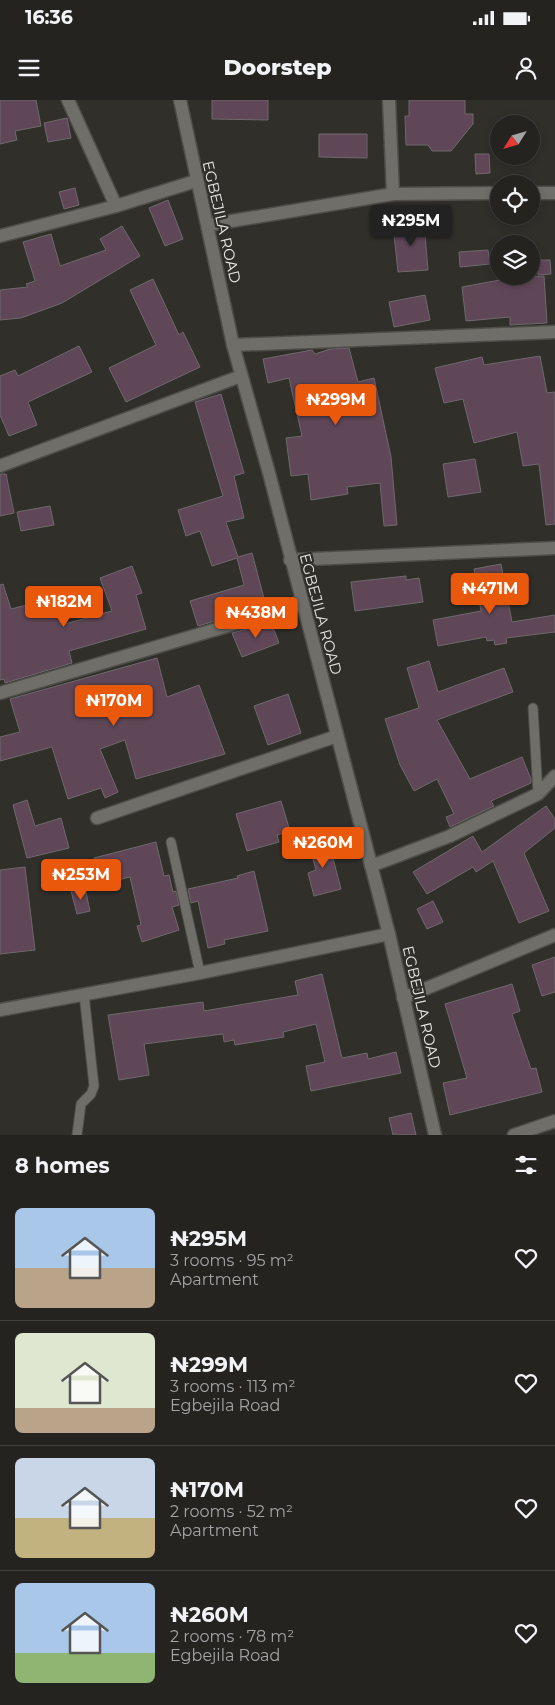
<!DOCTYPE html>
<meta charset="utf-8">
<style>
:root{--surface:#242320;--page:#302f2d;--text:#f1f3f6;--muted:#a3a4a5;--line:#41403e;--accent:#ea580c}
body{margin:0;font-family:Montserrat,sans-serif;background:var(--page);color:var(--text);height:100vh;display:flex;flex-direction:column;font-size:19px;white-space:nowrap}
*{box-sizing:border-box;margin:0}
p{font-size:16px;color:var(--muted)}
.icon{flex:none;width:28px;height:28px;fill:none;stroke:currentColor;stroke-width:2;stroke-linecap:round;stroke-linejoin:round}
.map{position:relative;height:1035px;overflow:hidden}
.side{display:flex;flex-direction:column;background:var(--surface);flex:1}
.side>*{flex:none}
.needle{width:32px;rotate:233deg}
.buttons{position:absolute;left:490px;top:15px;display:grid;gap:10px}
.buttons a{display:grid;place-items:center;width:50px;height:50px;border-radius:50%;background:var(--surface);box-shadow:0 2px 8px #0003,0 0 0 1px var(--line);font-size:25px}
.price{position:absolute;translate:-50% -42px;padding:0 11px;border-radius:5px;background:var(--accent);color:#fff;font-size:16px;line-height:32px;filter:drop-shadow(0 1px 2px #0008)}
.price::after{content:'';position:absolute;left:50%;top:30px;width:15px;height:11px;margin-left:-8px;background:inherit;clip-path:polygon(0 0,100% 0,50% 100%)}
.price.active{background:#222;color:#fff}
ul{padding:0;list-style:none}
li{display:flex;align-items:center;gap:15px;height:125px;padding:0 15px}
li+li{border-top:1px solid var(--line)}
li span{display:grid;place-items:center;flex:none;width:140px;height:100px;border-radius:8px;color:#555}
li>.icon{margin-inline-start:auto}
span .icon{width:60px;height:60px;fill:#fffc;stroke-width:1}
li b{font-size:21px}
h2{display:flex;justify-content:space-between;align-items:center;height:60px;padding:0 15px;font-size:21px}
.status{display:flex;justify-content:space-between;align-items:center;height:35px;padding:0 25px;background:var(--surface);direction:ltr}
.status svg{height:14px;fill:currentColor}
header{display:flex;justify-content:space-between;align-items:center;height:65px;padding:0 15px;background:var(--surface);font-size:22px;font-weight:800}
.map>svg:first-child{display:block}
</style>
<div class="status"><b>16:36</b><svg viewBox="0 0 49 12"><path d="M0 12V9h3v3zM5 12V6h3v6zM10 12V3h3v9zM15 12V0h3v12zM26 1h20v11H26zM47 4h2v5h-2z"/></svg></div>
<header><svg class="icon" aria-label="menu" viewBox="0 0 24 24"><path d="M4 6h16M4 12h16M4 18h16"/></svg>Doorstep<svg class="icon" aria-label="person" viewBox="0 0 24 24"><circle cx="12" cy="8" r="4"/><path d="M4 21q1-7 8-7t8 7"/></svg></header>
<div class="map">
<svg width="555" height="1035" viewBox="0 0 555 1035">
<rect width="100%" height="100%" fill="#302f2a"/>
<g fill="#5f4757" stroke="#6f696d">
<path d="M0 0H36L41 26 15 31 17 40 0 44Z"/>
<path d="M212 0H268V20L212 19Z"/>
<path d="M409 0H465V14H473V24L451 51H432L428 45H406L405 16H409Z"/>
<path d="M67 18 71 38 48 42 44 23Z"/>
<path d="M319 34H367V58L319 57Z"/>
<path d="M475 54H489L490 73 476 74Z"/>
<path d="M75 88 79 105 64 109 59 92Z"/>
<path d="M168 100 183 139 165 146 149 108Z"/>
<path d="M424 123 428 170 398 172 393 125Z"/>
<path d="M122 126 140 156 62 203 21 218 0 220V190L28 187 26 184 35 181 23 142 51 134 60 166 106 150 100 139Z"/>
<path d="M488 150 490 164 460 167 459 152Z"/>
<path d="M538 160H550L551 174 538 175Z"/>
<path d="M544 176 547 223 510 225V217L466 221 462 187 505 179Z"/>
<path d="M153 179 179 235 183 232 200 267 126 302 109 268 156 245 130 190Z"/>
<path d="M425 195 430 220 394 227 389 202Z"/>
<path d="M79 246 92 272 28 302 37 325 9 336 0 315V276L15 270 18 276Z"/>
<path d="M349 248 358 282 374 278 391 357 397 425 384 426 380 383 347 387 348 394 311 400 308 374 291 376 286 338 302 336 289 278 268 283 263 259 312 250 315 254 330 249Z"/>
<path d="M540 256 547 293 555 292V424L546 425 539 364 523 366 517 332 474 343 463 299 444 303 435 268 482 257 484 265Z"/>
<path d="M221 294 244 373 234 376 244 418 226 422 238 457 252 453 266 506 198 526 190 501 244 485 237 458 212 466 200 431 186 436 178 410 223 396 195 302Z"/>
<path d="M475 359 481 392 448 397 443 364Z"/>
<path d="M0 374H6L14 413 0 416Z"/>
<path d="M50 406 54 425 21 431 17 412Z"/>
<path d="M501 464 512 522 555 515V532L506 538 507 543 495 545 494 540 487 541 486 537 438 546 433 520 481 511 474 469Z"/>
<path d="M132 466 142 493 136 495 146 529 69 551 72 563 5 583 4 579 0 580V485L3 484 11 509 54 498 61 525 112 511 100 478Z"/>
<path d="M406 476V480L419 478 423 502 355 511 351 482Z"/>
<path d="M271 522 279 543 242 557 232 533Z"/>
<path d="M157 558 167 597 199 585 225 654 136 679 125 640 100 649 118 692 105 698 101 688 68 699 52 647 0 661V637L20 632 10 599Z"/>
<path d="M429 561 438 592 504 568 513 592 437 620 470 679 522 657 531 679V683L491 701 494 706 450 727 446 717 454 714 437 679 414 691 400 665 385 619 419 608 407 568Z"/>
<path d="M288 594 301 633 268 645 254 606Z"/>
<path d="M27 700 35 726 61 718 69 748 27 758 13 705Z"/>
<path d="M281 701 290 731 277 735 279 742 247 751 236 714Z"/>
<path d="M546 706 555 719V728L524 753 549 811 519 823 493 761 476 772 473 767 427 794 413 772 473 736 482 752Z"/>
<path d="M328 739 341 789 314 796 308 773 316 770 309 744Z"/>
<path d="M156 742 164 776 169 775 173 792 176 791 179 805 172 807 179 830 142 842 137 826 141 825 130 777 101 784 94 758Z"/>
<path d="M25 767 35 850 0 854V770Z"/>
<path d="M254 771 268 831 224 840 225 844 208 848 198 801 191 803 188 789 238 778 237 776Z"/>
<path d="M85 788 90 811 77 814 71 791Z"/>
<path d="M433 801 443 822 427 829 417 809Z"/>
<path d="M555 857V892L542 896 532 865Z"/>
<path d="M322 874 342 958 367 953 368 959 396 952 401 973 311 991 306 966 325 962 316 924 283 932 284 937 235 945 234 940 224 942 223 934 144 944 149 975 119 980 108 915 203 902 204 911 298 895 295 881Z"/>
<path d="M512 884 520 911 512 914 531 969 536 968 542 992 450 1015 443 983 467 978 445 904Z"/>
<path d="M411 1013 416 1035H393L389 1018Z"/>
</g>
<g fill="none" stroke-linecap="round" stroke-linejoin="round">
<g stroke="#4e4d49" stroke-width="11">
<g id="service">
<path d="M533 608 538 694"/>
<path d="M171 742 200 873"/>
<path d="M77 1035 81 1004 91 994 94 986 84 894"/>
</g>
</g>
<g stroke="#4e4d49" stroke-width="15">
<g id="minor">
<path d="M68 0 116 106"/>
<path d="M389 0 393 94"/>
<path d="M531 93H555"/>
<path d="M208 125 393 94 499 93"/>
<path d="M0 136 116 106 196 81"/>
<path d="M233 245 555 232"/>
<path d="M0 366 241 276"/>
<path d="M290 460 555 448"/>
<path d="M0 593 302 504"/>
<path d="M97 718 337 636"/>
<path d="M371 766 450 736 538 694 555 676"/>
<path d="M403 898 555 835"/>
<path d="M0 910 200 873 389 834"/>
<path d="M514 1035 555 1021"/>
</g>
</g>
<g stroke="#4e4d49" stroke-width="15">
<path id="tertiary" d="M180 0 233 245 269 373 389 834 435 1035"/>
</g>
<use href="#service" stroke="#6f6e68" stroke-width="9"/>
<use href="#minor" stroke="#6f6e68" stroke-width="12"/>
<use href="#tertiary" stroke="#6f6e68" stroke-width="12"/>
</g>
<g text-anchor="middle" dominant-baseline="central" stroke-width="4.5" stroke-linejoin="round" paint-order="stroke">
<g font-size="15" fill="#e8e8e4" stroke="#302f2a">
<text transform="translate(222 122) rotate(77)">EGBEJILA ROAD</text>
<text transform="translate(321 514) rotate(75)">EGBEJILA ROAD</text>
<text transform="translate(422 907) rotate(77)">EGBEJILA ROAD</text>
</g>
</g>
</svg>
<div class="buttons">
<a><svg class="needle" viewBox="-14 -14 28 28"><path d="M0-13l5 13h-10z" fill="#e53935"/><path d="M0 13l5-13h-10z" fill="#a3a4a5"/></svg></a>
<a><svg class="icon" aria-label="locate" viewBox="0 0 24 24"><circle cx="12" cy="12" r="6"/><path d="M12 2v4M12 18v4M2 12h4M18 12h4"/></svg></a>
<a><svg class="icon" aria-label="layers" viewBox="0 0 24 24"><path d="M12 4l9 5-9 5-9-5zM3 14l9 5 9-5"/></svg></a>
</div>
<b class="price active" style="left:411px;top:147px">₦295M</b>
<b class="price" style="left:336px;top:326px">₦299M</b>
<b class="price" style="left:490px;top:515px">₦471M</b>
<b class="price" style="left:64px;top:528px">₦182M</b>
<b class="price" style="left:256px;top:539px">₦438M</b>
<b class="price" style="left:114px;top:627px">₦170M</b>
<b class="price" style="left:323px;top:769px">₦260M</b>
<b class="price" style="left:81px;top:801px">₦253M</b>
</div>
<section class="side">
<h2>8 homes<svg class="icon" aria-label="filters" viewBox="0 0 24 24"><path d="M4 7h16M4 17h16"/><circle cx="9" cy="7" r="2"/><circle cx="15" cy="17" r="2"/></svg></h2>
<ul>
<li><span style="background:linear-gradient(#a9c7e8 60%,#b9a48a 0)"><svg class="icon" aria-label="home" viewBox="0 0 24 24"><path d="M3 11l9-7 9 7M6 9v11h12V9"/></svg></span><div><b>₦295M</b><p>3 rooms · 95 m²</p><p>Apartment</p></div><svg class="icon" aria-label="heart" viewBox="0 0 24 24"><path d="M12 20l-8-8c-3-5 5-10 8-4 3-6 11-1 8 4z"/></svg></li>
<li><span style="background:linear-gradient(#dfe7d0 75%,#b9a48a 0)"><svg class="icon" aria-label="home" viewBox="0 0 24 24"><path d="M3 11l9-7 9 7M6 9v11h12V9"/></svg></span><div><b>₦299M</b><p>3 rooms · 113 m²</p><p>Egbejila Road</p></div><svg class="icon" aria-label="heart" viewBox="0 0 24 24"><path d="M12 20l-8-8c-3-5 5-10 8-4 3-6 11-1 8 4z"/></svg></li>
<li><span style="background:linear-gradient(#c9d6e8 60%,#c2b280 0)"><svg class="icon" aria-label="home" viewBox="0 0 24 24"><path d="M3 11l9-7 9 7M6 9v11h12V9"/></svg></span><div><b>₦170M</b><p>2 rooms · 52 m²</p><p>Apartment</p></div><svg class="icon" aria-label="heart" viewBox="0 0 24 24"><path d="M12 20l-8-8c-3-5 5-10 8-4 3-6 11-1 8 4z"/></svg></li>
<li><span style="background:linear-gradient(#a9c7e8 70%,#8fb573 0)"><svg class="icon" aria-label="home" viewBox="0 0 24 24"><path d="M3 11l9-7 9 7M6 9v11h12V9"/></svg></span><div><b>₦260M</b><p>2 rooms · 78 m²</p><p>Egbejila Road</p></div><svg class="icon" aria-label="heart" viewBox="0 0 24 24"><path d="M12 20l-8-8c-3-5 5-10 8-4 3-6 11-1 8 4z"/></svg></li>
</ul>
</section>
